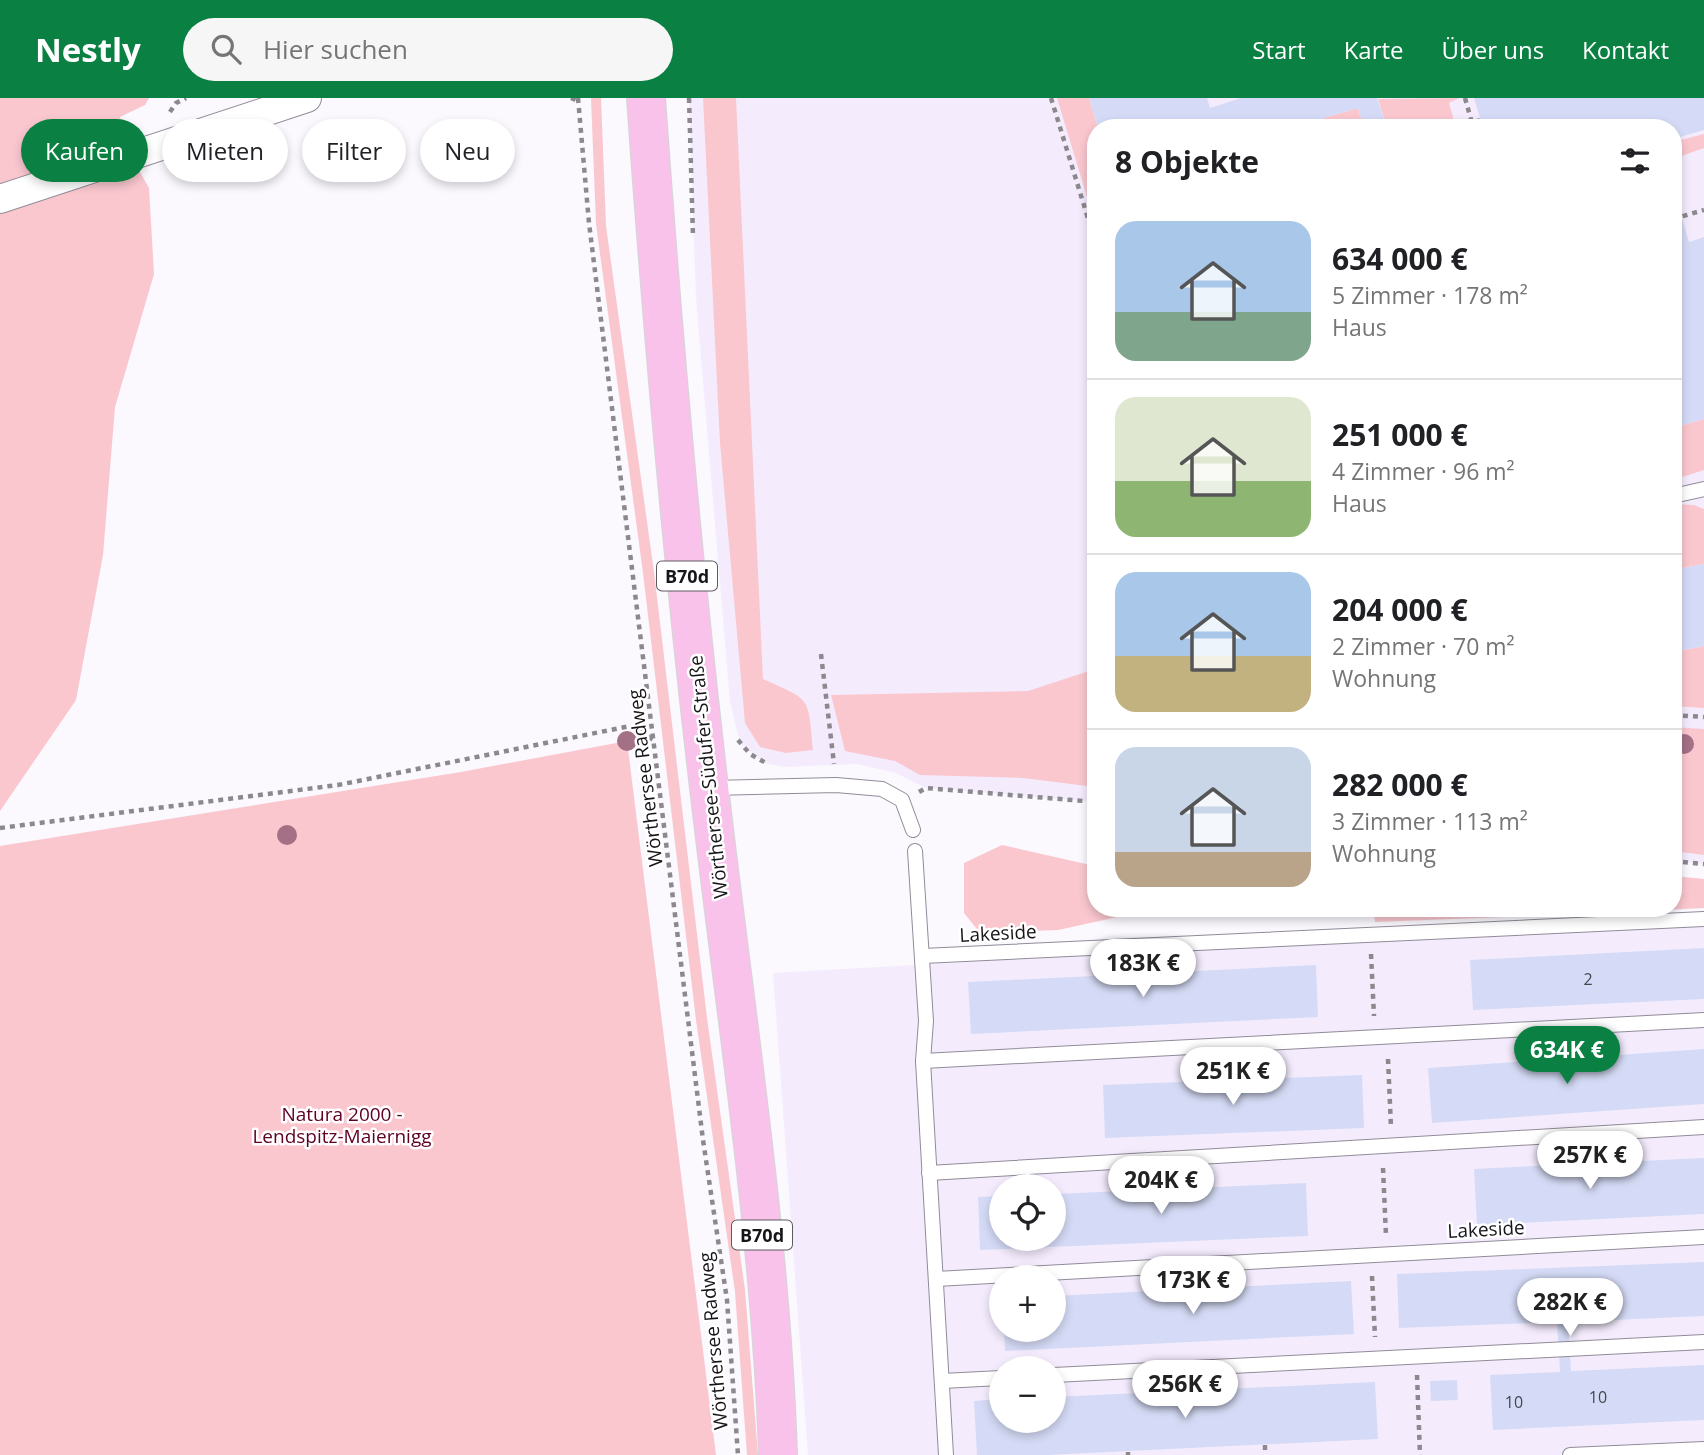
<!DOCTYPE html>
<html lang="de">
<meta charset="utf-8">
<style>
:root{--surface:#fff;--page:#f6f6f6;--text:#202124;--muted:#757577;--line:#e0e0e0;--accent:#0b8043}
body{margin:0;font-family:"Open Sans",sans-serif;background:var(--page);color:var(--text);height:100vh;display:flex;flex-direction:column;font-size:26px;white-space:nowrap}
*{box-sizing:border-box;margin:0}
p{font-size:23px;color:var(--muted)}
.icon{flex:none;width:38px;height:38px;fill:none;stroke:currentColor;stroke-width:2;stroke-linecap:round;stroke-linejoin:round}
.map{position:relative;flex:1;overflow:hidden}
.panel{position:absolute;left:1087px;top:21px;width:595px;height:798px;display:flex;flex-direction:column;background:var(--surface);border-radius:28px;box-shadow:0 4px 10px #0003}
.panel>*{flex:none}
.banner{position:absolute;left:21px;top:21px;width:665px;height:63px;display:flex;gap:14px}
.controls{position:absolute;left:989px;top:1076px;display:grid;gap:14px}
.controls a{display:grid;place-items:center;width:77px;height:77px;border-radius:50%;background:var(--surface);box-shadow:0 4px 10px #0003;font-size:35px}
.price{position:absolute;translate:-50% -60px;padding:0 16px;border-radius:24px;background:#fff;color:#222;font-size:23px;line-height:46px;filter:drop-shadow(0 2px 4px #0008)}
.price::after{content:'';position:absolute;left:50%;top:42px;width:21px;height:16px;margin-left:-10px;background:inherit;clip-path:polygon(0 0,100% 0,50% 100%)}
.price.current{background:var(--accent);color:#fff}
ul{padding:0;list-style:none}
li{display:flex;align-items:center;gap:21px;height:175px;padding:0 28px}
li+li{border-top:2px solid var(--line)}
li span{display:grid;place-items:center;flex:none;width:196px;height:140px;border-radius:21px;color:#555}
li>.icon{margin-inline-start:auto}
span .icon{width:84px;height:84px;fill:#fffc;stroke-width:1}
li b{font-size:30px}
h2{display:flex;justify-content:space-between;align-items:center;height:84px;padding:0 28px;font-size:30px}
.chip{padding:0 24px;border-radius:32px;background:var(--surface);box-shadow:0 4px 10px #0003;font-size:24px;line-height:63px}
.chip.current{background:var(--accent);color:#fff}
header{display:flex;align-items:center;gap:42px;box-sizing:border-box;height:98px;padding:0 35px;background:var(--accent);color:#fff}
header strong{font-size:33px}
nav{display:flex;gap:38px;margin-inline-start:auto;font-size:24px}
.search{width:490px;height:63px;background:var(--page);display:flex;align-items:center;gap:18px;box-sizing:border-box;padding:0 24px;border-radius:38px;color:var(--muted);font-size:26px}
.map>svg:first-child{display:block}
</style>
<header>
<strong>Nestly</strong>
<div class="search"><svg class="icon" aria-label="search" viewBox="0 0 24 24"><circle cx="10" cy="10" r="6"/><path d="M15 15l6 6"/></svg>Hier suchen</div>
<nav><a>Start</a><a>Karte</a><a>Über uns</a><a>Kontakt</a></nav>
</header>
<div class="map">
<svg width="1704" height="1357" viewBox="0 0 1704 1357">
<rect width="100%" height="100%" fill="#fbf8fe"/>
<g fill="#f4ecfd" fill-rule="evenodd">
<path d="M689 0H1704V766L1673 763V30H1096L1095 704 926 690 896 675 857 666 784 669 764 665 740 645 730 604 696 200Z"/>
<path d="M1704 823V1357H808L773 875ZM1001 1088H1054V1141H1001ZM1001 1180H1054V1232H1001ZM1001 1270H1054V1323H1001Z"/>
</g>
<g fill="#fac7cf">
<path d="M0 0H149L145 7 120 19 131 58 149 90 154 176 115 309 103 457 76 602 0 713Z"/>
<path d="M591 0H601L606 128 654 474 707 920 745 1192 758 1357H747L735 1194 696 922 643 475 596 126Z"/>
<path d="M703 0H736L763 581C812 603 808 598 813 652L786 655 760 649 745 625 720 345Z"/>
<path d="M1057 0H1089L1098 30H1096L1095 116 1087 99Z"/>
<path d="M1459 0 1449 5 1456 30H1387L1378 1Z"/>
<path d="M1358 10 1364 30H1289Z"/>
<path d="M1704 36V50L1673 61V44Z"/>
<path d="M1704 321V372L1673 382V330Z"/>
<path d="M1673 406 1694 407 1704 411V466L1673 472Z"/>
<path d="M1704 548V610L1673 608V554Z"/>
<path d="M1095 571V689L1023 680 920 677 895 663 845 653 831 597 1028 593Z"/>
<path d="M1673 629 1704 631V757L1673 753Z"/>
<path d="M627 643 716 1357H0V748L461 674Z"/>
<path d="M1002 747 1095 768 1096 810H1122V818L1058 832 980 835 964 815V765Z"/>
<path d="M1673 778 1704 781V810L1647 813 1646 810H1673Z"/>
<path d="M1373 810H1504V819L1375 824Z"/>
</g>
<g fill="#d5dbf6">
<path d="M1089 0H1207L1210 10 1241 0H1377L1387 30H1364L1358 10 1289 30H1098Z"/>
<path d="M1474 0H1704V32L1673 41V30H1483Z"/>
<path d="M1674 94 1689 144 1704 139V321L1673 330V190L1681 187 1673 160Z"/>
<path d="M1704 466V548L1673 554V472Z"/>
<path d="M1704 850V901L1473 912 1470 862Z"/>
<path d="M1316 867 1318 919 971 936 968 884Z"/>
<path d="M1704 951V1006L1432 1025 1428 970Z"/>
<path d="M1362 977 1364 1030 1105 1040 1103 987Z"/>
<path d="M1704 1060V1116L1477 1127 1474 1071Z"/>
<path d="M1306 1085 1308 1138 980 1152 978 1099 1001 1098V1141H1054V1096Z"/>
<path d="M1704 1164V1218L1568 1224 1571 1273 1704 1267V1322L1493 1332 1490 1277 1560 1274 1557 1224 1399 1230 1397 1176Z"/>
<path d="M1351 1183 1354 1236 1005 1253 1004 1232H1054V1198Z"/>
<path d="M1457 1282 1458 1302 1431 1303 1430 1283Z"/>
<path d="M1375 1284 1378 1341 1047 1357H977L974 1303 1001 1301V1323H1054V1299Z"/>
</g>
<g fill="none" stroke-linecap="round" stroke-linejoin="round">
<g stroke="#918b98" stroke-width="16">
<g id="lane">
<path d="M1673 398 1704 391"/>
<path d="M711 690 836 687 882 691 902 702 913 732"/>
<path d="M915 753 926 923 923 963 946 1357"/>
<path d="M923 858 1704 821"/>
<path d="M923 963 1704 922"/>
<path d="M929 1075 1704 1029"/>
<path d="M936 1181 1704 1139"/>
<path d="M1054 1277 1704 1244"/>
<path d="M942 1283 1001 1280"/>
<path d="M1570 1357 1704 1351"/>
</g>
</g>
<g stroke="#918b98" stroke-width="30">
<path id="street" d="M0 101 307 0"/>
</g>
<g stroke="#d5d5d6" stroke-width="40">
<path id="primary" d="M646 0C663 242 684 483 713 723 738 934 771 1145 778 1357"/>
</g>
<g stroke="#8c898e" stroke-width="4.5" stroke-dasharray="5 5" stroke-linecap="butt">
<path d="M571 0 578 3"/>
<path d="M578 0 589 125 703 1042 727 1202 738 1357"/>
<path d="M689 0 693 139"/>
<path d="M1051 0 1090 127 1096 134"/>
<path d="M1465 0 1472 25 1480 22"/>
<path d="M170 14 176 5 186 0"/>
<path d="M1673 121 1704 112"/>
<path d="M1091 131 1096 147"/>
<path d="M1673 140 1675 148"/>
<path d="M821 556 834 666"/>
<path d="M1673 617 1704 619"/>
<path d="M738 642 750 656 766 665"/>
<path d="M919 694 926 690 1096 704"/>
<path d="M0 730 338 687 630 628 654 642"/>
<path d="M1673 763 1704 766"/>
<path d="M1371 856 1374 918"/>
<path d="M1388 961 1391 1029"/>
<path d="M1383 1070 1386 1138"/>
<path d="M1372 1178 1375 1239"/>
<path d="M1417 1277 1420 1357"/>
<path d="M1265 1347V1357"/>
<path d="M1128 1354V1357"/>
</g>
<use href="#lane" stroke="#fff" stroke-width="14"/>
<use href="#street" stroke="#fff" stroke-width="28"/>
<use href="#primary" stroke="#f8c2ea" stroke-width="38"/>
</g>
<g fill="#a47086">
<circle cx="627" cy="643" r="10"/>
<circle cx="1684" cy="646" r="10"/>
<circle cx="287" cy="737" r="10"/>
</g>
<g text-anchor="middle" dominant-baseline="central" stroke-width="5" stroke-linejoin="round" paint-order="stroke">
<g font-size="16" fill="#464650">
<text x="1588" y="881">2</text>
<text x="1598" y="1299">10</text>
<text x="1514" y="1304">10</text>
</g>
<g fill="#fff" stroke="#5d5b5e" stroke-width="2">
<rect x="657" y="463.5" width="60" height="29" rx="5"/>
<rect x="732" y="1122.5" width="60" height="29" rx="5"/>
</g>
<g font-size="18" font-weight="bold" fill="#171519">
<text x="687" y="478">B70d</text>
<text x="762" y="1137">B70d</text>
</g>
<g font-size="19" fill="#171519" stroke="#fff">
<text transform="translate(708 679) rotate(-96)">Wörthersee-Südufer-Straße</text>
<text transform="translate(645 680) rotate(-97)">Wörthersee Radweg</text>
<text transform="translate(998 835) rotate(-3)">Lakeside</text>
<text transform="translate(1486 1131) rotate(-3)">Lakeside</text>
<text transform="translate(713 1243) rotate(-95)">Wörthersee Radweg</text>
</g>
<g font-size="19" fill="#5d0024" stroke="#fff">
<text x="342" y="1016">Natura 2000 -<tspan x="342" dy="22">Lendspitz-Maiernigg</tspan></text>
</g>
</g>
</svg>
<div class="controls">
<a><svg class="icon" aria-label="locate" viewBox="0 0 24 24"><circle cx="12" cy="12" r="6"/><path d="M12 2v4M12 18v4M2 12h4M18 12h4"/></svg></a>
<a>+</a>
<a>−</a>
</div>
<b class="price" style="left:1143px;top:901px">183K €</b>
<b class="price current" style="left:1567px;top:988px">634K €</b>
<b class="price" style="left:1233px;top:1009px">251K €</b>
<b class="price" style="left:1590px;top:1093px">257K €</b>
<b class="price" style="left:1161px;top:1118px">204K €</b>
<b class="price" style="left:1193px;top:1218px">173K €</b>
<b class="price" style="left:1570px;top:1240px">282K €</b>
<b class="price" style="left:1185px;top:1322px">256K €</b>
<div class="banner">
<a class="chip current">Kaufen</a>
<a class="chip">Mieten</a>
<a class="chip">Filter</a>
<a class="chip">Neu</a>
</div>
<section class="panel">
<h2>8 Objekte<svg class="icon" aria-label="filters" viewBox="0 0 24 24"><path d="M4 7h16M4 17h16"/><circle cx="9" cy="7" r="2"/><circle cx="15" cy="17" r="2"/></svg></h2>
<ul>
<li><span style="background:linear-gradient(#a9c7e8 65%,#7fa58c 0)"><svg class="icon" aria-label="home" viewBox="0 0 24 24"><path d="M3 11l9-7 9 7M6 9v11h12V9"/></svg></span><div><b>634 000 €</b><p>5 Zimmer · 178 m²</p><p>Haus</p></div></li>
<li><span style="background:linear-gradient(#dfe7d0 60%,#8fb573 0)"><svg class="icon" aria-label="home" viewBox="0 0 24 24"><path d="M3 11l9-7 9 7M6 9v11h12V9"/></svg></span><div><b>251 000 €</b><p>4 Zimmer · 96 m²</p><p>Haus</p></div></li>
<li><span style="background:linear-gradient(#a9c7e8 60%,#c2b280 0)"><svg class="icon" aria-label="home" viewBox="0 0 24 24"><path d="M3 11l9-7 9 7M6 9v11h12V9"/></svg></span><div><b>204 000 €</b><p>2 Zimmer · 70 m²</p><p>Wohnung</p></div></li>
<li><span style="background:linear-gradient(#c9d6e8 75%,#b9a48a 0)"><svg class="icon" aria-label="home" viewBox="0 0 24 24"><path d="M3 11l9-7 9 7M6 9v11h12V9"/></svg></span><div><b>282 000 €</b><p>3 Zimmer · 113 m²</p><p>Wohnung</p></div></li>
</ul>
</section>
</div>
